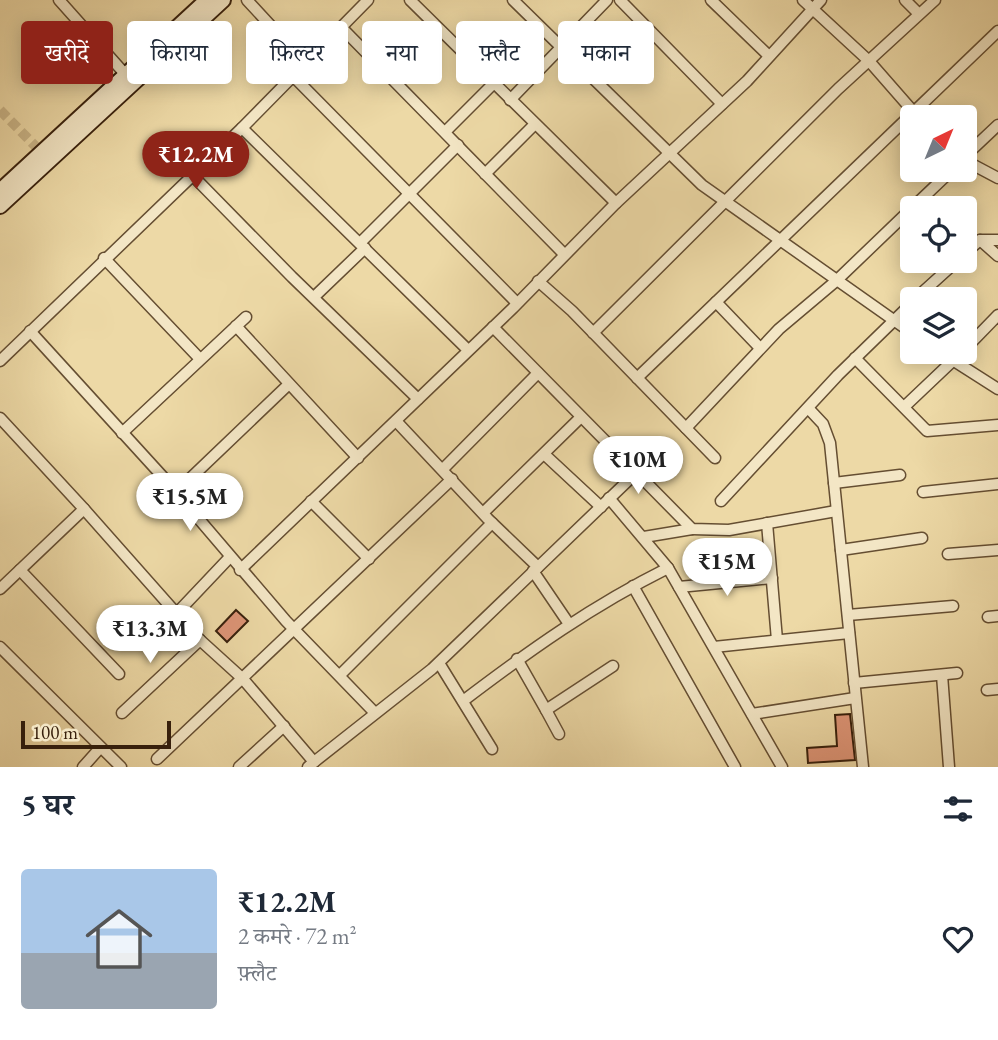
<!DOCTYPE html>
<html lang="hi">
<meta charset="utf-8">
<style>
:root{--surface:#fff;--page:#f6f6f7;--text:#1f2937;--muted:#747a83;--accent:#8f2418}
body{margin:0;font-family:"EB Garamond","Noto Serif Devanagari",serif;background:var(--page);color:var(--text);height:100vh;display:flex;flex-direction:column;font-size:26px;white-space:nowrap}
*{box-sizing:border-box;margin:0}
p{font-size:23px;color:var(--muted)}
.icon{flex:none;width:38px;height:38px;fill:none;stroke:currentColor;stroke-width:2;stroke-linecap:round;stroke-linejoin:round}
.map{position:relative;height:767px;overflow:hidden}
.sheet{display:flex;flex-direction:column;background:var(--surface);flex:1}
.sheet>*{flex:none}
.banner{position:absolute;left:21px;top:21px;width:957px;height:63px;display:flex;gap:14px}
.needle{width:46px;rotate:43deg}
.controls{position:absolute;left:900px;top:105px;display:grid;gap:14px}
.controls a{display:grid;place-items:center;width:77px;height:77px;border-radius:7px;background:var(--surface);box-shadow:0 4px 18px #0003;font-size:35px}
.scale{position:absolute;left:21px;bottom:18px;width:150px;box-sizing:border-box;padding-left:7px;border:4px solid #38200c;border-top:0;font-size:19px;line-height:24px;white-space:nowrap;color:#38200c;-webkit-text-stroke:5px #f3e6c5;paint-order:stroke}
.price{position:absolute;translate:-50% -60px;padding:0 16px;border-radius:24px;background:#fff;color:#222;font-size:23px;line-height:46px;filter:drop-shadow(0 2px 4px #0008)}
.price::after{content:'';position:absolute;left:50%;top:42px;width:21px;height:16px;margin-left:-10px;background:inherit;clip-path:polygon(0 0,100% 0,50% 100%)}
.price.on{background:var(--accent);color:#fff}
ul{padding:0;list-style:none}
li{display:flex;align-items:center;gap:21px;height:175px;padding:0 21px}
li span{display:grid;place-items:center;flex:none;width:196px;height:140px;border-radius:7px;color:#555}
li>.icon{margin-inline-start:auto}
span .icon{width:84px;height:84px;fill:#fffc;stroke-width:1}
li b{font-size:30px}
h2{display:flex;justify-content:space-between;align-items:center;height:84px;padding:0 21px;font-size:30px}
.chip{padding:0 24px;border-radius:7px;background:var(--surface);box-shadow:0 4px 18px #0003;font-size:24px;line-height:63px}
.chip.on{background:var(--accent);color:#fff}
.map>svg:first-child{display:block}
</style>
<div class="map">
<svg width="998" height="767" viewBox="0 0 998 767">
<rect width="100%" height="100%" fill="#edd9a6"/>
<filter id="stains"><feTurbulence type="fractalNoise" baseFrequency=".00286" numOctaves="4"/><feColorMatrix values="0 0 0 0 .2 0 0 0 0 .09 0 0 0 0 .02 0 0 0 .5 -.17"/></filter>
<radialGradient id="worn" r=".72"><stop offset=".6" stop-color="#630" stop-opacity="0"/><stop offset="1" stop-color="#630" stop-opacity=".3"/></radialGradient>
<g fill="#de9577" stroke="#38200c" stroke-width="2">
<path d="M236 610 248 621 227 642 216 631Z"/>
<path d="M850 714 855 760 808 763 807 748 837 746 835 715Z"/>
</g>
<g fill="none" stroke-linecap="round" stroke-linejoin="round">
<path stroke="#c9b487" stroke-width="10" stroke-dasharray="10 5" stroke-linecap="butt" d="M0 110 46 157"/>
<g stroke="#654e32" stroke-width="13">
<g id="street">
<path d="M59 0 125 74"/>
<path d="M247 0 305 63"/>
<path d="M410 0 616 203"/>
<path d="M513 0 702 185 912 333"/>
<path d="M620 0 722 104"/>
<path d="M711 0 769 56"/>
<path d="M803 0 869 61 918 117"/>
<path d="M905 0 919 14"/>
<path d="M341 27 564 254"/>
<path d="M293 76 517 303"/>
<path d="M510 100 607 0"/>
<path d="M242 128 468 350"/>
<path d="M445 132 493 84"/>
<path d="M964 157 998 125"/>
<path d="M964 160 998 178"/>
<path d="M485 174 535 124"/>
<path d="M192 175 292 277 418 399"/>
<path d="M912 208 952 170"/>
<path d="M980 240 998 256"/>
<path d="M360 243 458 145"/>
<path d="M964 254 980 240H998"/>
<path d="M104 258 200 359"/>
<path d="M538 281 572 311 715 458"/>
<path d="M314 297 365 248"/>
<path d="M915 299 957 261"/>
<path d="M716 302 760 348"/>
<path d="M236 326 358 458"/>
<path d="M493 327 692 529 729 530 836 511"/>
<path d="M30 331 163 477 286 621 375 713"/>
<path d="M593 333 838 89 935 0"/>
<path d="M964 350 998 315"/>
<path d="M940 352 998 389"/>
<path d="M855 358 927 431 998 425"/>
<path d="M0 361 242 128 368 0"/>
<path d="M637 378 998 31"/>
<path d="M904 407 962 352"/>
<path d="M808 408 823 424 830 443 863 767"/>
<path d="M0 418 84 509 200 640 243 679 314 762 308 767"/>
<path d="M396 421 488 519 538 567"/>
<path d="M686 428 779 329 836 281 912 208"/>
<path d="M122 433 246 317"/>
<path d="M544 454 601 507"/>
<path d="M443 469 538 373"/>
<path d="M834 483 900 475"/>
<path d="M176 492 289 384"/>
<path d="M923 492 998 484"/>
<path d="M609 498 668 568 782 767"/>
<path d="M311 501 369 559"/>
<path d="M721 501 838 375 912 303"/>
<path d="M483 513 581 417"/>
<path d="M767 523 777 640"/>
<path d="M644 537 692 529"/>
<path d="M841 550 922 538"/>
<path d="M948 554 998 550"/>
<path d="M20 570 119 674"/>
<path d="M240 570 513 308 616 203 747 81 821 0"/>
<path d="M533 571 569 624"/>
<path d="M633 586 735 767"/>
<path d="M679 587 772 578"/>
<path d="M0 589 84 509"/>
<path d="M177 613 230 557"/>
<path d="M848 615 953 606"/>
<path d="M988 617 998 616"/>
<path d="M0 647 121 767"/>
<path d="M714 647 849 633"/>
<path d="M517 659 546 710 613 666"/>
<path d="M439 663 492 749"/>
<path d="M340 675 492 523"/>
<path d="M942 675 949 767"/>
<path d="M854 683 957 673"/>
<path d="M987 690 998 689"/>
<path d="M463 701C530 650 592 606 668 568"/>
<path d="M546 710 559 734"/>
<path d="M122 713 200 640"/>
<path d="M752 714 855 698"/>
<path d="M157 759 452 479"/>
<path d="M314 762 432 669 636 473"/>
<path d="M83 767 100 748"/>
<path d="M239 767 284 726"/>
</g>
</g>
<g stroke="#38200c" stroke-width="18">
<g id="secondary">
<path d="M0 191 207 0"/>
<path d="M0 206 223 0"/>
</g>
</g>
<use href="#street" stroke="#f3e6c5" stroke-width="10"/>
<use href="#secondary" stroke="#f3e6c5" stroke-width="14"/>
</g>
<rect width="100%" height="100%" filter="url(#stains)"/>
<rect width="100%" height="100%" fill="url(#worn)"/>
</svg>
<div class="controls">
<a><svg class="needle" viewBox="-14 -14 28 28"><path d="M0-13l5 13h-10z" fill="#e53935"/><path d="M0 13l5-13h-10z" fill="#747a83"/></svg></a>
<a><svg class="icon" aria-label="locate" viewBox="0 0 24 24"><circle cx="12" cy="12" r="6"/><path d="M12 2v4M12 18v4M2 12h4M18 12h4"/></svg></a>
<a><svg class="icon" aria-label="layers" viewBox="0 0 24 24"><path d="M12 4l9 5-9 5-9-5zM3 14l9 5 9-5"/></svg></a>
</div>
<div class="scale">100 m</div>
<b class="price on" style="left:196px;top:191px">₹12.2M</b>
<b class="price" style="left:638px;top:496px">₹10M</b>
<b class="price" style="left:190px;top:533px">₹15.5M</b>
<b class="price" style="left:727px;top:598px">₹15M</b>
<b class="price" style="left:150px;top:665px">₹13.3M</b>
<div class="banner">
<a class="chip on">खरीदें</a>
<a class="chip">किराया</a>
<a class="chip">फ़िल्टर</a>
<a class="chip">नया</a>
<a class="chip">फ़्लैट</a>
<a class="chip">मकान</a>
</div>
</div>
<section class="sheet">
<h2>5 घर<svg class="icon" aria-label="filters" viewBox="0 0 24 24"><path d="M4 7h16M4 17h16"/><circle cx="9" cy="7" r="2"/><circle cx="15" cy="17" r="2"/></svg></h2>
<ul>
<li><span style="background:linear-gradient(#a9c7e8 60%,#9aa5b1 0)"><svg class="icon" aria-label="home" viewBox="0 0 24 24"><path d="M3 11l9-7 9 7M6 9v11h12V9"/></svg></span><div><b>₹12.2M</b><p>2 कमरे · 72 m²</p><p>फ़्लैट</p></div><svg class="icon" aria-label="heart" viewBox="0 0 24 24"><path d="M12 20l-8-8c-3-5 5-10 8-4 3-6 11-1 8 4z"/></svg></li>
</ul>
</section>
